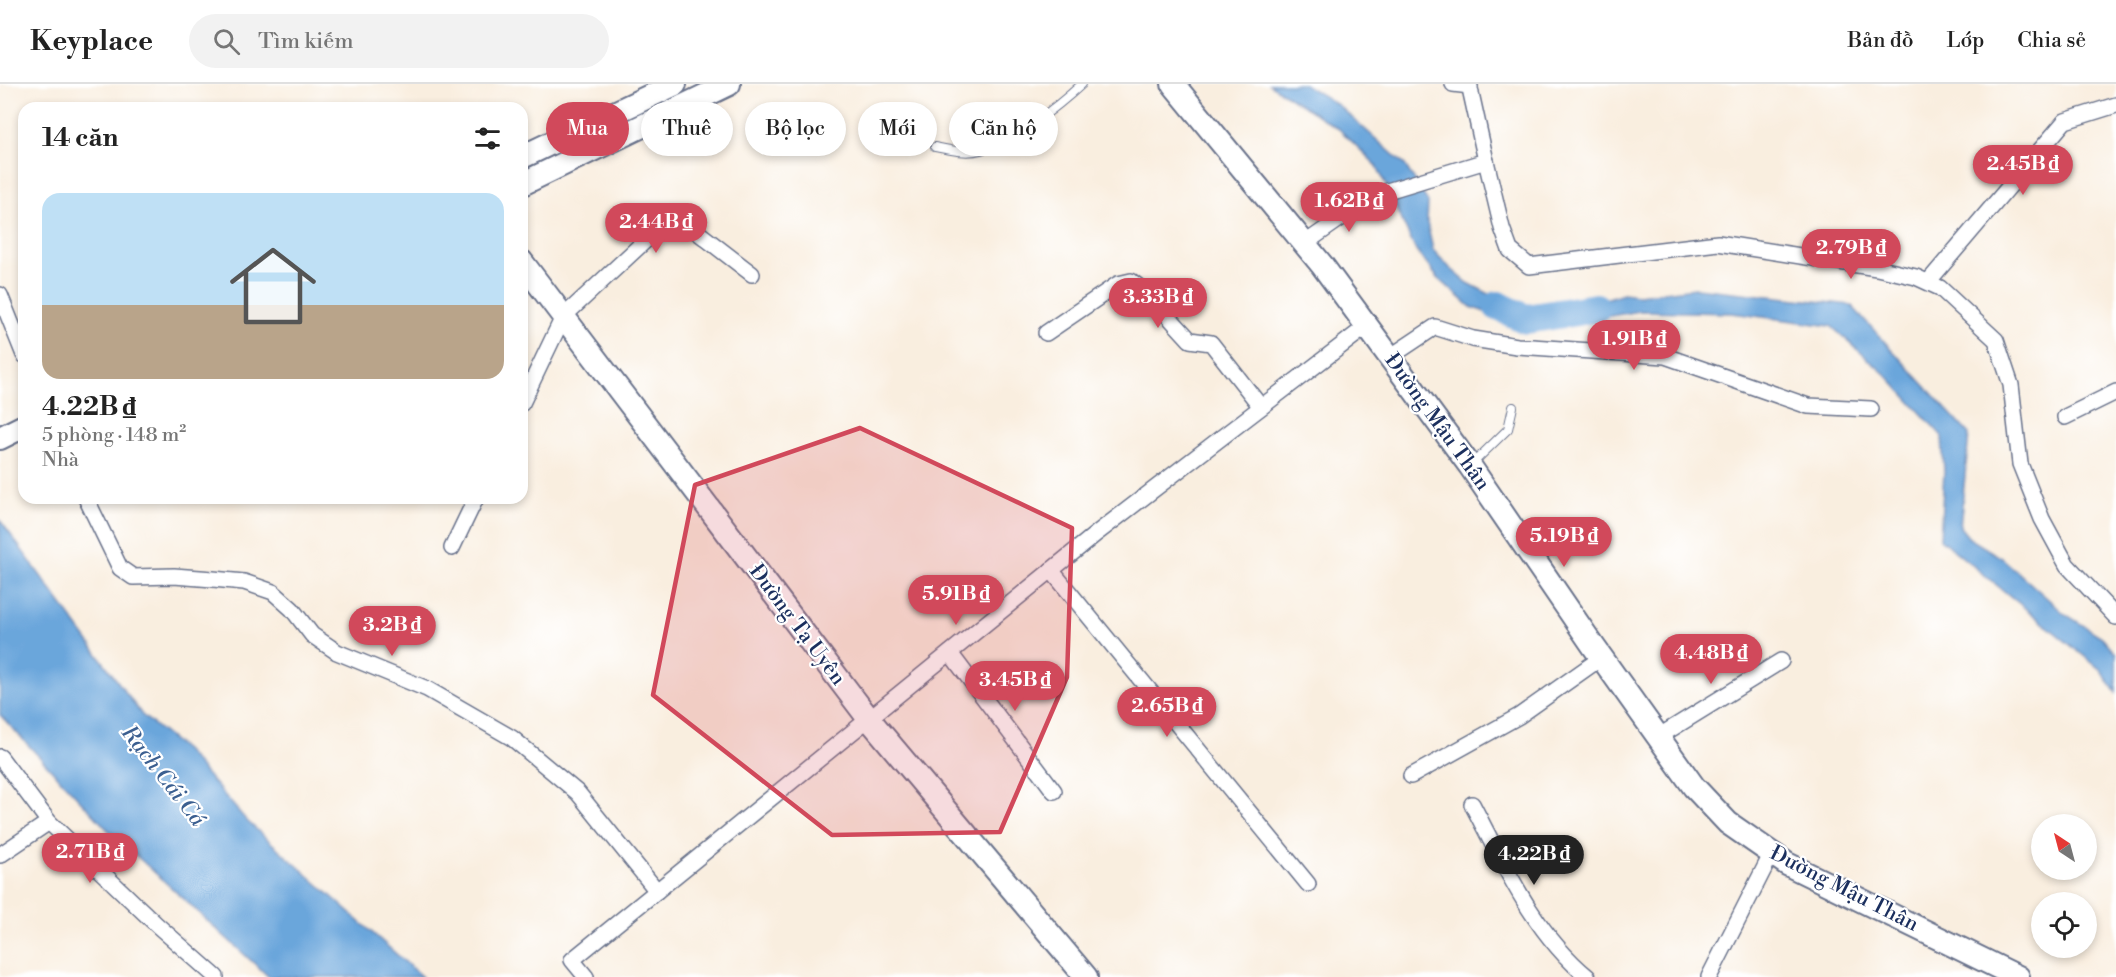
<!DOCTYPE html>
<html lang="vi">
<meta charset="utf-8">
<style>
:root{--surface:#fff;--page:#f2f2f2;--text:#222;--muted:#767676;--line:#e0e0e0;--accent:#d1495b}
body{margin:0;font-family:"Libre Bodoni",serif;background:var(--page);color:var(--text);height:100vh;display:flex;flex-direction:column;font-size:22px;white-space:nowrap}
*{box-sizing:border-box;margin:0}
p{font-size:20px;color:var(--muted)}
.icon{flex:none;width:33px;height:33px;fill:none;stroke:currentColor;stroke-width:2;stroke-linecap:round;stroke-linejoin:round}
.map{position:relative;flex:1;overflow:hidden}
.panel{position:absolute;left:18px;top:18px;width:510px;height:402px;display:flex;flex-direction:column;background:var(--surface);border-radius:18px;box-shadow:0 3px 9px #0003}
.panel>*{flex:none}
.top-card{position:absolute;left:546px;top:18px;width:570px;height:54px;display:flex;gap:12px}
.needle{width:39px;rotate:324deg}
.tools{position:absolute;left:2031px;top:730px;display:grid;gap:12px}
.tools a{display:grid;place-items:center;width:66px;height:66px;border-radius:50%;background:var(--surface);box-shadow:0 3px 9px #0003;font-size:30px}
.price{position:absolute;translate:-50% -51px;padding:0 14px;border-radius:21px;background:var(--accent);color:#fff;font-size:20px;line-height:39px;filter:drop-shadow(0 2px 3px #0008)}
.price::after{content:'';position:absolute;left:50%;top:36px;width:18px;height:14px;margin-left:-9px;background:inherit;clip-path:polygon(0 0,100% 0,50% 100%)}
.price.active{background:#222;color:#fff}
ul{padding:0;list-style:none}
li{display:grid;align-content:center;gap:12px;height:318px;padding:0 24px}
li span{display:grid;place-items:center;height:186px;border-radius:18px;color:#555}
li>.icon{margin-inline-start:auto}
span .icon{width:108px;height:108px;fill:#fffc;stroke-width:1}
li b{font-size:26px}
h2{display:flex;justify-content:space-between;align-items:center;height:72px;padding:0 24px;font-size:26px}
.pill{padding:0 21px;border-radius:27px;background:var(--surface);box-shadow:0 3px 9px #0003;font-size:21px;line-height:54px}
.pill.active{background:var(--accent);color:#fff}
header{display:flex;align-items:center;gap:36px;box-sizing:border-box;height:84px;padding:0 30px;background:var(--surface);border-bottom:2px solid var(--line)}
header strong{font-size:28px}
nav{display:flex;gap:33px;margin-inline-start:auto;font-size:21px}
.search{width:420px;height:54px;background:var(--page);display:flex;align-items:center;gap:15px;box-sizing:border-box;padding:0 21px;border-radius:33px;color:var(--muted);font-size:22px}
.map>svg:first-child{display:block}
</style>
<header>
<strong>Keyplace</strong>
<div class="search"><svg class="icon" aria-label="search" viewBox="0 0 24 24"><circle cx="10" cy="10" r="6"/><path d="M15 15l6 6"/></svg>Tìm kiếm</div>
<nav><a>Bản đồ</a><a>Lớp</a><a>Chia sẻ</a></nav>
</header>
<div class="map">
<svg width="2116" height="893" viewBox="0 0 2116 893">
<rect width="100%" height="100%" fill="#fff"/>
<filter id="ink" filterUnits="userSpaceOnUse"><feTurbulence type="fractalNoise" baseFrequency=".0167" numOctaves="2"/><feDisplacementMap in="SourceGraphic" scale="12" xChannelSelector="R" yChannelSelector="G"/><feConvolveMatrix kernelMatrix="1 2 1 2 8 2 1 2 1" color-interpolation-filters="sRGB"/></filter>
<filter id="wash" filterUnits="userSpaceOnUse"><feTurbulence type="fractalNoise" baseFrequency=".008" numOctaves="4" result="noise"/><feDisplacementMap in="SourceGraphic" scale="24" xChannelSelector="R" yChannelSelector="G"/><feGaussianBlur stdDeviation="1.35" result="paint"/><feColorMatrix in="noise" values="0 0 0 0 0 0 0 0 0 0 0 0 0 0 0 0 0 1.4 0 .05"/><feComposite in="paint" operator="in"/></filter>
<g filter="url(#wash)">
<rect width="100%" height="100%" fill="#f9eedf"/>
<g fill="#6ba6db" stroke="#436a9c" stroke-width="1.5">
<path d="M1269 0H1304L1338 21 1405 81 1428 118 1427 139 1433 166 1450 184 1468 199 1536 234 1557 231 1623 209 1638 211 1696 204 1851 221 1969 350 1960 443 1969 454 2002 474 2065 530 2102 553 2116 569V609L2101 586 1940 455 1944 388 1942 352 1886 291 1831 242 1732 229 1640 227 1534 245 1471 223 1438 194 1416 167 1377 82 1339 45Z"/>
<path d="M0 436 142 631 185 666 247 737 422 893H269L107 745 0 631Z"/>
</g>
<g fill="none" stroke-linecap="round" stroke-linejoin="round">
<path stroke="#6ba6db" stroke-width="30" d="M1498 222 1526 235 1596 224"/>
</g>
</g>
<g filter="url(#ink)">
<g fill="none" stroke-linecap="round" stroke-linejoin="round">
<g stroke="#69728b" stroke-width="10">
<g id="lane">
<path d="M935 63C950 66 966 70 981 66 1016 55 1056 24 1082 0"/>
<path d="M1471 381 1508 345 1513 323"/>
</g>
</g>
<g stroke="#69728b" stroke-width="18">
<g id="street">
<path d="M1453 0 1470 2"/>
<path d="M1486 77 1502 144 1510 166 1529 182 1718 159 1877 184 1916 193 1940 204 1996 256 2011 301 2020 380 2042 435 2067 481 2116 533"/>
<path d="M1304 160 1374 111 1486 77 1469 0"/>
<path d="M1928 198 2065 37 2116 21"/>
<path d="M0 211 24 271"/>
<path d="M1046 249 1118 200 1131 197 1148 210 1190 256 1211 259 1261 323"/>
<path d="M1390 273 1435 243 1473 255 1517 262 1665 272 1808 322 1871 325"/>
<path d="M522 319 563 233 674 130 752 190"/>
<path d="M2065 333 2116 308"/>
<path d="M86 414 120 484 133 493 174 492 213 495 244 498 273 508 292 525 312 551 337 568 427 605 512 654 578 709 657 807"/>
<path d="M452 464 476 414"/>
<path d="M1051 486 1308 800"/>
<path d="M950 569 1054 707"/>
<path d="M1658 653 1781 577"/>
<path d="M0 673 49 738 157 841 216 893"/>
<path d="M1411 692 1519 632 1601 574"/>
<path d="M1472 720C1504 781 1534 849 1588 893"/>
<path d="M0 771 49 738"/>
<path d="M586 893 572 876 1097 449 1367 242"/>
<path d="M1709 893 1772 769"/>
</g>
</g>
<g stroke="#69728b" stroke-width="26">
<g id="secondary">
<path d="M1173 0 1322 181 1470 382 1594 563 1694 703 1728 739 1787 780 2018 893"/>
<path d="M522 73 675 0"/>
<path d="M522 100 729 0"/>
<path d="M522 178 869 635 1086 893"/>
<path d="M0 354 24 342"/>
</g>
</g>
<use href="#lane" stroke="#fff" stroke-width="8"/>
<use href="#street" stroke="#fff" stroke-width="15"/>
<use href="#secondary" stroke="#fff" stroke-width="22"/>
</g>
</g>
<path fill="#d1495b" fill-opacity="0.2" stroke="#d1495b" stroke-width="4.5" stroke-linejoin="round" d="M860 344 1072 444 1067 593 1000 748 832 751 653 611 695 401Z"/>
<g text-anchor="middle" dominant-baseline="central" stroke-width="4.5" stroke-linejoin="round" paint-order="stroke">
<g font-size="21" fill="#1b2f5e" stroke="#fff">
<text transform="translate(1437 338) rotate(54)">Đường Mậu Thân</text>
<text transform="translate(797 541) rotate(53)">Đường Tạ Uyên</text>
<text transform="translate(1844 805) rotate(27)">Đường Mậu Thân</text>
</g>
<g font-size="22" font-style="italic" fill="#3b5f90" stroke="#fff">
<text transform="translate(163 692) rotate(52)">Rạch Cái Cá</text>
</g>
</g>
</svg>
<div class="tools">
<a><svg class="needle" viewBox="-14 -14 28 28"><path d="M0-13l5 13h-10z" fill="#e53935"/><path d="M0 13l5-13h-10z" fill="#767676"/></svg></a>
<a><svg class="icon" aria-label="locate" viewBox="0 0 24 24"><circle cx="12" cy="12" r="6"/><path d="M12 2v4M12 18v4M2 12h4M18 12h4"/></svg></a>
</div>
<b class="price" style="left:2023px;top:112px">2.45B ₫</b>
<b class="price" style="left:1349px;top:149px">1.62B ₫</b>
<b class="price" style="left:656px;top:170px">2.44B ₫</b>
<b class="price" style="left:1851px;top:196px">2.79B ₫</b>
<b class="price" style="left:1158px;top:245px">3.33B ₫</b>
<b class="price" style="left:1634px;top:287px">1.91B ₫</b>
<b class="price" style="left:1564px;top:484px">5.19B ₫</b>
<b class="price" style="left:956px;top:542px">5.91B ₫</b>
<b class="price" style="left:392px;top:573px">3.2B ₫</b>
<b class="price" style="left:1711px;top:601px">4.48B ₫</b>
<b class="price" style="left:1015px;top:628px">3.45B ₫</b>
<b class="price" style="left:1167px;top:654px">2.65B ₫</b>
<b class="price" style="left:90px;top:800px">2.71B ₫</b>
<b class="price active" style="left:1534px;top:802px">4.22B ₫</b>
<div class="top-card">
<a class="pill active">Mua</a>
<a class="pill">Thuê</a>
<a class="pill">Bộ lọc</a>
<a class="pill">Mới</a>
<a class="pill">Căn hộ</a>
</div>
<section class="panel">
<h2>14 căn<svg class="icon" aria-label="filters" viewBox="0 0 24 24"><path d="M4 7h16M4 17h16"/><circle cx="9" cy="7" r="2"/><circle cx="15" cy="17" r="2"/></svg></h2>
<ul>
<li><span style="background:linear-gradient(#bfe0f5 60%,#b9a48a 0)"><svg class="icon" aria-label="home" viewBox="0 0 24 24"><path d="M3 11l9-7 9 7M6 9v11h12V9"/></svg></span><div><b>4.22B ₫</b><p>5 phòng · 148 m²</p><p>Nhà</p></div></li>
</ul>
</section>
</div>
